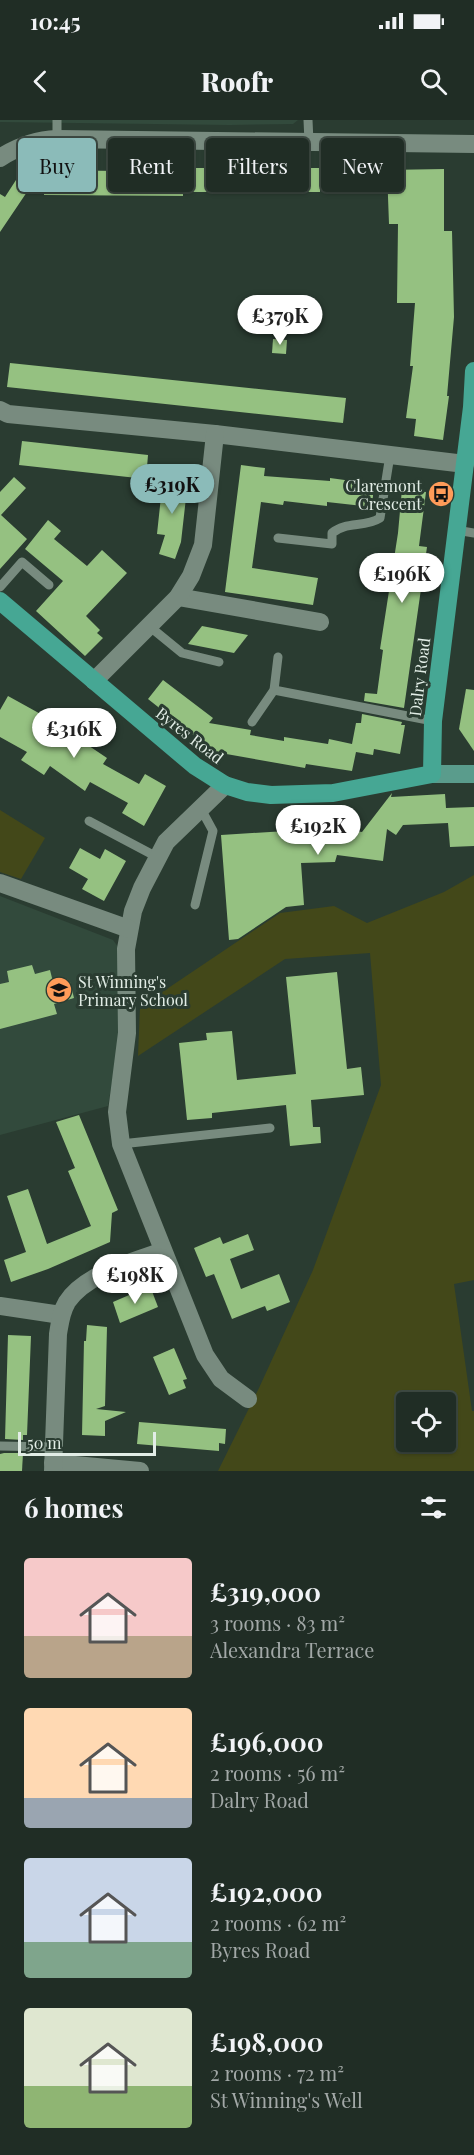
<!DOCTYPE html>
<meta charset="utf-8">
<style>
:root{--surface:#202d25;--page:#28352d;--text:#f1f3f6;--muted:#a2a8a7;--line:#3d4942;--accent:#8bbbb9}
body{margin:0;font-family:"Playfair Display",serif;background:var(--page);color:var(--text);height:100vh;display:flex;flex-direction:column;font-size:22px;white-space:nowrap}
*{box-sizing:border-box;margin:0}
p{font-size:20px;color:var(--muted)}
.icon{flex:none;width:33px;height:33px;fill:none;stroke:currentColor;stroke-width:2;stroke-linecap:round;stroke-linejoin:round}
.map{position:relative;height:1351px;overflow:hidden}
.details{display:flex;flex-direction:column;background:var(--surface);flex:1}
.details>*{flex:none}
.guide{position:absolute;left:18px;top:18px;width:438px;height:54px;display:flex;gap:12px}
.controls{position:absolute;left:396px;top:1272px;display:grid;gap:12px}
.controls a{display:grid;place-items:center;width:60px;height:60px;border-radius:6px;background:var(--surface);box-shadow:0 2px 4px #0004,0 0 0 2px var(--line);font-size:30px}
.scale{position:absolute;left:18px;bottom:15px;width:138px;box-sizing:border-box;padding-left:6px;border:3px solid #e2ede6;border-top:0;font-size:16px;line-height:21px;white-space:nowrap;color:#e2ede6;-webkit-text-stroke:4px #2a3c31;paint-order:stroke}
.price{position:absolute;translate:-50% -51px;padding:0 14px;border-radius:21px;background:#fff;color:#222;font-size:20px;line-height:39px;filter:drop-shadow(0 2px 3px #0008)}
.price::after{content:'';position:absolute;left:50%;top:36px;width:18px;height:14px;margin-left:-9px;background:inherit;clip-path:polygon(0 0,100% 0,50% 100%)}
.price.active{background:var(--accent);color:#111}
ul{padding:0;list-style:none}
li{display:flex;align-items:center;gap:18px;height:150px;padding:0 24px}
li span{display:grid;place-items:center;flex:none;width:168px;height:120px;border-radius:6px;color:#555}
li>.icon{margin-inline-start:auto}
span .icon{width:72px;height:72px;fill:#fffc;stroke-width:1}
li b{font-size:26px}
h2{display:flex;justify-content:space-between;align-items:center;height:72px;padding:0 24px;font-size:26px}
.tag{padding:0 21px;border-radius:6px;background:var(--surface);box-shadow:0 2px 4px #0004,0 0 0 2px var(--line);font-size:21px;line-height:54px}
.tag.active{background:var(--accent);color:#111}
.status{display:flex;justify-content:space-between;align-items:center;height:42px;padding:0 30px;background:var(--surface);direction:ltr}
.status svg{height:16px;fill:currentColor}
header{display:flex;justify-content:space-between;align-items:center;height:78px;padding:0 24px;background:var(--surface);font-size:27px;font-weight:800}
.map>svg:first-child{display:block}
</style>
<div class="status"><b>10:45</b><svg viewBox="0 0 49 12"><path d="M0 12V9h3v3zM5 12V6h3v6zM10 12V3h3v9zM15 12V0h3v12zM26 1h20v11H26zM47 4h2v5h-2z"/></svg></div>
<header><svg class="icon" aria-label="back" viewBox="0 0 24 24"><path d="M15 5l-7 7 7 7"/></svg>Roofr<svg class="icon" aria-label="search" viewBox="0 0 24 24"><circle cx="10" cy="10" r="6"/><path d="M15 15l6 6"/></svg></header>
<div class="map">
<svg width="474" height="1351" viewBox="0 0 474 1351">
<rect width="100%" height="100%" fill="#2a3c31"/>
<g fill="#324a3c">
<path d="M0 0H298L293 4 230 5 0 2Z"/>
<path d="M0 776 113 820 118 827 120 913 108 986 0 1015Z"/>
</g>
<g fill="#434819" fill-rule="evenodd">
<path d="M0 690 45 718 21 759 0 752Z"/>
<path d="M474 755V1160L454 1164 472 1291H474V1351H218L259 1268 313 1150 381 965 370 833 285 839 138 936 140 887 280 793 334 786 367 803 444 772ZM406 1282H446V1322H406Z"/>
</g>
<g fill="#95c181">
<path d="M191 48H321L320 72H183V76L44 75 45 50 191 52Z"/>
<path d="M444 49V111H452L454 197 447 276H449L443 320 414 316 416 299 406 298 413 246H410L415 183H397L398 104H389L387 50Z"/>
<path d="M16 60 29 69 0 112V74L5 77Z"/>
<path d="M273 219 287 220 286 234 272 233Z"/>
<path d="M10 243 346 278 343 303 7 267Z"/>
<path d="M22 321 148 335 146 359 19 345Z"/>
<path d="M241 345 265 348 264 356 330 361V358L374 364 372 387 327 382V386L284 381 283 385 261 382 252 448 318 458 313 485 225 472Z"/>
<path d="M14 357 26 368 1 395 27 419 0 449V372Z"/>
<path d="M163 358 188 360 181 422 175 439 159 434 165 415 157 414Z"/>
<path d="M402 369 426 372 419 426 427 427 404 588 364 581 365 573 377 574 383 530 380 529 398 413Z"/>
<path d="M48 400 61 411 54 419 87 446 102 430 127 453 86 496 100 510 97 513 103 518 85 536 36 491 63 461 25 429Z"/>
<path d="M202 506 248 515 234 533 188 524Z"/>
<path d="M163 560 213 598 209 603 251 610 250 615 284 621V617L328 624 329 619 352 624 356 603H361L362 594 402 602 401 605H405L400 634 374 629 373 635 356 632 352 651 306 644 305 648 215 632 148 579Z"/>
<path d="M466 569 474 570V631L459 609Z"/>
<path d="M8 576 46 597 107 638 103 644 139 664 145 654 166 666 144 706 122 693 128 683 90 662 85 671 50 646 44 655 21 640 27 632 0 617V590Z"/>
<path d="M392 673 391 677 445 674 446 688 474 687V726L450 727 448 703 403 705 396 715 387 709 383 741 337 735 335 742 301 743 304 785 286 787 238 819 229 820 221 715 334 708 362 712Z"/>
<path d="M80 728 100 739 105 729 126 741 104 781 82 769 88 759 69 748Z"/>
<path d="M32 845 35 854 50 850 54 866 70 862 74 878 54 884 57 894 0 909V864L9 862 7 851Z"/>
<path d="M337 852 347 949 361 947 364 975 311 980 313 1007H320L321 1023 290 1026 286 985 212 993V998L187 1000 179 923 207 920 206 913 232 911 237 960 296 954 286 857Z"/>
<path d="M79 995 118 1090 112 1093 110 1122 48 1149 11 1162 4 1140 26 1132 7 1076 28 1069 47 1124 91 1106 68 1051 75 1048 56 1002Z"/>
<path d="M248 1114 254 1130 230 1139 241 1169 279 1154 290 1182 267 1191 265 1186 232 1199 214 1154 206 1157 194 1128 220 1117 223 1124Z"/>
<path d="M150 1166 158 1187 120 1203 113 1182Z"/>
<path d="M87 1205 107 1207 105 1286 96 1289 126 1292 105 1301V1316L82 1315 84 1221H86Z"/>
<path d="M8 1215 31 1216 27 1315H23V1320L5 1319Z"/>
<path d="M174 1228 187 1259 183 1260 186 1268 169 1275 153 1237Z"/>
<path d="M139 1302 226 1309 225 1324 219 1323V1331L137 1324Z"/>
<path d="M4 1333H23L22 1351H0V1334Z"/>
</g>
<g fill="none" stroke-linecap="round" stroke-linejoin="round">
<g stroke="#788b7f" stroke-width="9">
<path d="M57 0V19"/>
<path d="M308 0 309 22"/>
<path d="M456 410 474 413"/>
<path d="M278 418 332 424V413C346 401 365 408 380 398L390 335"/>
<path d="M0 467 22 442 49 465"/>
<path d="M149 506 182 533 219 542"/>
<path d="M274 570 433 601"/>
<path d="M252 602 274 570 278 537"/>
<path d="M89 701 157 737"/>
<path d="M195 785 213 711 201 689"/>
<path d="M121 1024 270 1008"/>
<path d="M0 1326 54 1327"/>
</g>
<g stroke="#788b7f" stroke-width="18">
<path d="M0 38C18 26 35 20 57 19L474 24"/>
<path d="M0 290 8 294 215 314 465 344"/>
<path d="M178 477 320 502"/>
<path d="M94 561 178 477 191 456 203 425 215 314"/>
<path d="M225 665 166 722 142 768 133 791 126 829 127 913 117 992 121 1024 205 1235 221 1259 248 1279"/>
<path d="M0 763 129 809"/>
<path d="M0 1186 61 1195"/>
<path d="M53 1343 140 1351"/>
<path d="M53 1351 58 1214C60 1202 61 1192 67 1182 85 1154 133 1142 163 1131"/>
</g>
<path stroke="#5a9c8c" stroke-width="18" d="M432 654H474"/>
<path stroke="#46a794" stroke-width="18" d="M0 481 195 646 225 665 247 672 271 675 333 673 432 654 433 601 472 287 474 251"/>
</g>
<defs>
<g id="bus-disc" transform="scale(1.35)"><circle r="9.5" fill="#fe9b59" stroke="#2a3c31"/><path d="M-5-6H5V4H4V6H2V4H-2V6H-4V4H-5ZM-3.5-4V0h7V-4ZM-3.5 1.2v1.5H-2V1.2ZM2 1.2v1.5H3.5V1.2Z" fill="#111"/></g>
<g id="school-disc" transform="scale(1.35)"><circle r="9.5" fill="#fe9b59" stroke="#2a3c31"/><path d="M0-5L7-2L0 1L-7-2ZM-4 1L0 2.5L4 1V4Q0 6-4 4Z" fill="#111"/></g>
</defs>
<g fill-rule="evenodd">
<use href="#bus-disc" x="441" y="374"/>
<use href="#school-disc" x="59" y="870"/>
</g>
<g text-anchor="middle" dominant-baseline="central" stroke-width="6" stroke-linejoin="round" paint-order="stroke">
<g font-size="16" fill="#e2ede6" stroke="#2a3c31" text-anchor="end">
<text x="422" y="365">Claremont<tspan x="422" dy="18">Crescent</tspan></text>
<text x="78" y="861" text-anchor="start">St Winning's<tspan x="78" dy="18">Primary School</tspan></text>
</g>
<g font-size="16" fill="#e2ede6" stroke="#2a3c31">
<text transform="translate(419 557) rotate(-83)">Dalry Road</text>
<text transform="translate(190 615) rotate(38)">Byres Road</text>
</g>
</g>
</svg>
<div class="controls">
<a><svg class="icon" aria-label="locate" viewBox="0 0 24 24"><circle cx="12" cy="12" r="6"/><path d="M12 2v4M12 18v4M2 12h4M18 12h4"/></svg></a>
</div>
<div class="scale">50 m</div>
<b class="price" style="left:280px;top:226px">£379K</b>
<b class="price active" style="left:172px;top:395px">£319K</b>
<b class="price" style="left:402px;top:484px">£196K</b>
<b class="price" style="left:74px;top:639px">£316K</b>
<b class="price" style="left:318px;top:736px">£192K</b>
<b class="price" style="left:135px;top:1185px">£198K</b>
<div class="guide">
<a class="tag active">Buy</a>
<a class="tag">Rent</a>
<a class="tag">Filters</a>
<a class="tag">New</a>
</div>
</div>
<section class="details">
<h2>6 homes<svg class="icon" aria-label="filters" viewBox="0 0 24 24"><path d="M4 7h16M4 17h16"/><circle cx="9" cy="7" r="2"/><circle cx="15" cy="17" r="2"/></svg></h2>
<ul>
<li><span style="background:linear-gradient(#f6c9c9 65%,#b9a48a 0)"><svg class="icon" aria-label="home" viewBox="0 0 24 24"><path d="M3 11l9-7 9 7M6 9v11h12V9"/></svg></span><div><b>£319,000</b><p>3 rooms · 83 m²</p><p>Alexandra Terrace</p></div></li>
<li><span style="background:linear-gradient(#ffd9b3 75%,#9aa5b1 0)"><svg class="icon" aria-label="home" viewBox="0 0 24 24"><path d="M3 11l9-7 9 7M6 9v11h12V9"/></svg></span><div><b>£196,000</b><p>2 rooms · 56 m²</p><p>Dalry Road</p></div></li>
<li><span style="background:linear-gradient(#c9d6e8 70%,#7fa58c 0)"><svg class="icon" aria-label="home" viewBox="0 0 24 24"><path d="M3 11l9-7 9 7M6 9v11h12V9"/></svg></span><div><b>£192,000</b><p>2 rooms · 62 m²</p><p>Byres Road</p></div></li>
<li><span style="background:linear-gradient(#dfe7d0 65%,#8fb573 0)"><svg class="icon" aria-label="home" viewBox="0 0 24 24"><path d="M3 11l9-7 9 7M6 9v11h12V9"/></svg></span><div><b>£198,000</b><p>2 rooms · 72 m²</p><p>St Winning's Well</p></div></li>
</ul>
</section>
